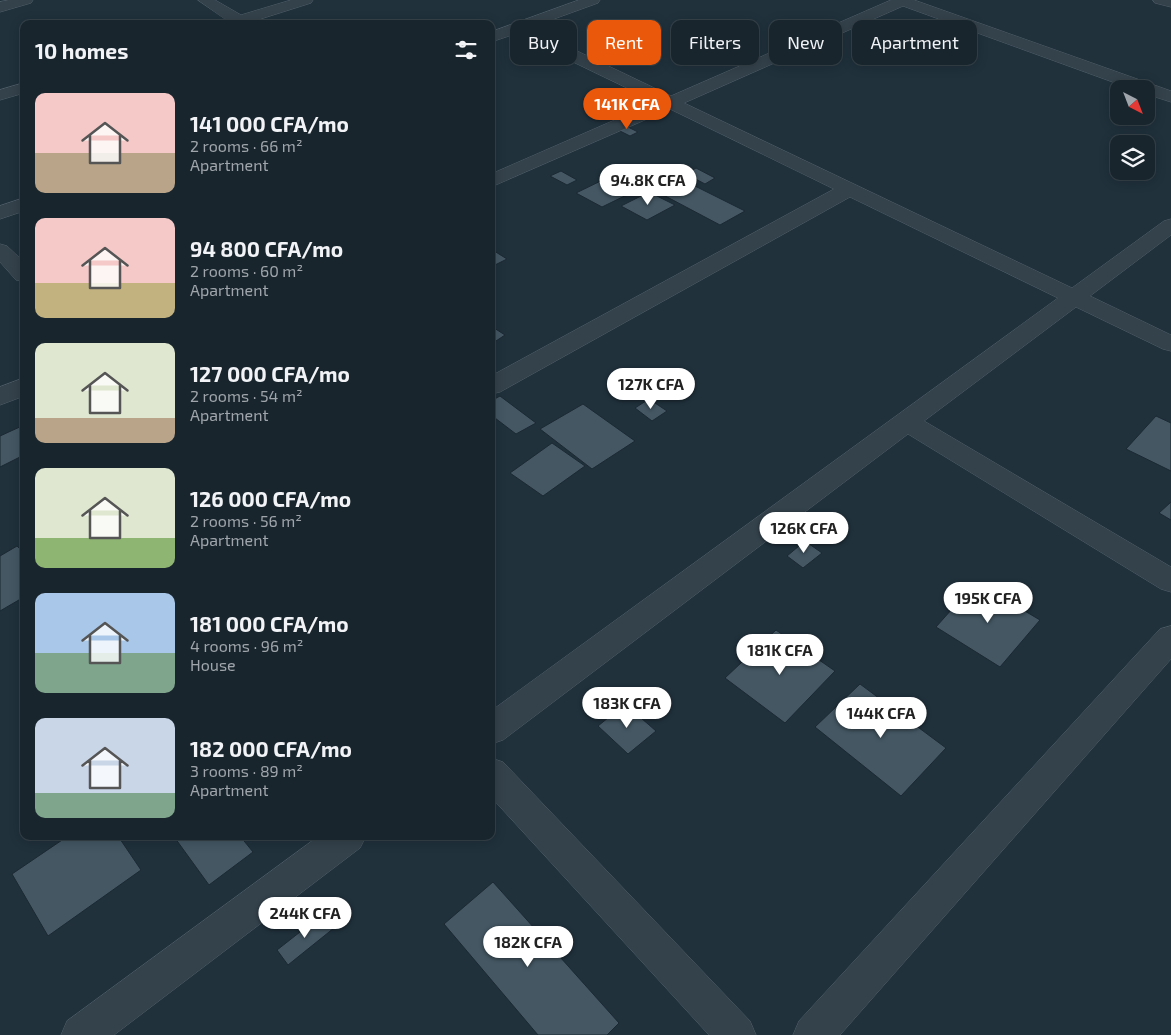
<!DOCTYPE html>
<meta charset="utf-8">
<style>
:root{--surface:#18252d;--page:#212d35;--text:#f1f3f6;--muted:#9fa5aa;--line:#364249;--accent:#ea580c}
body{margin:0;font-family:"Exo 2",sans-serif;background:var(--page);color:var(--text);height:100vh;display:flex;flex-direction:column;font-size:19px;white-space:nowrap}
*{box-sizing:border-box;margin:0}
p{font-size:16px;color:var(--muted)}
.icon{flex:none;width:28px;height:28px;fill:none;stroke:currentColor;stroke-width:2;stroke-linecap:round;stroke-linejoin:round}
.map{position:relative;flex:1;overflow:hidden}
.panel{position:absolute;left:20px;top:20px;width:475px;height:820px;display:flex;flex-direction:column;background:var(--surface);border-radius:10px;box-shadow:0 2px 12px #0003,0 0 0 1px var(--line)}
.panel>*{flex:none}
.top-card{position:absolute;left:510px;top:20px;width:475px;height:45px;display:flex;gap:10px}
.needle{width:32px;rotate:138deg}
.controls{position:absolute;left:1110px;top:80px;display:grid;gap:10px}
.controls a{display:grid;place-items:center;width:45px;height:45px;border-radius:10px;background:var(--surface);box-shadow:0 2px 12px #0003,0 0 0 1px var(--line);font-size:25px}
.price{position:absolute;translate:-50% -42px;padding:0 11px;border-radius:18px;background:#fff;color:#222;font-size:16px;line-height:32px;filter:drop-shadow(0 1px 2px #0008)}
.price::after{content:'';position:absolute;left:50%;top:30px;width:15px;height:11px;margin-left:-8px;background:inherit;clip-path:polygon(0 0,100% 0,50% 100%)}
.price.active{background:var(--accent);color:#fff}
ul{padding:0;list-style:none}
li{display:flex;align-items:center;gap:15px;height:125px;padding:0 15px}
li span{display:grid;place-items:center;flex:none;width:140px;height:100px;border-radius:10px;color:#555}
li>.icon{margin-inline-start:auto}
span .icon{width:60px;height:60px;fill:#fffc;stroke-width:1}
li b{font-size:21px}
h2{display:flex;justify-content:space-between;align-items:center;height:60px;padding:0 15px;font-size:21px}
.tag{padding:0 18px;border-radius:10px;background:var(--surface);box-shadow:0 2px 12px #0003,0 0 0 1px var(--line);font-size:18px;line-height:45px}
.tag.active{background:var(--accent);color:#fff}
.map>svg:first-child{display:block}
</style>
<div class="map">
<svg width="1171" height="1035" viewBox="0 0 1171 1035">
<rect width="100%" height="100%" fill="#20313c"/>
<g fill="#445763" stroke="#1b2933">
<path d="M624 125 638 132 630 136 616 129Z"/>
<path d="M696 168 715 178 705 184 686 174Z"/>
<path d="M561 171 577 180 567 185 550 176Z"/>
<path d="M615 174 641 188 602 207 576 193Z"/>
<path d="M677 177 745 211 720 225 652 189Z"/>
<path d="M649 192 675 205 647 220 621 206Z"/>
<path d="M491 249 507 259 491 267Z"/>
<path d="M491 326 505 335 496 341 491 338Z"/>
<path d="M500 396 536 423 516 434 491 415V401Z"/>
<path d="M649 399 667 411 652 421 635 408Z"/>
<path d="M583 404 635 441 592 469 540 429Z"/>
<path d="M1156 416 1171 423V471L1126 449Z"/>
<path d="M24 425V455L0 467V436Z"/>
<path d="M552 443 585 466 543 496 510 473Z"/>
<path d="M1171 502V520L1159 513Z"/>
<path d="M805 541 822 553 803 568 787 556Z"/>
<path d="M17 546 24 553V597L0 611V556Z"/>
<path d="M976 582 1040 620 1000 667 936 627Z"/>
<path d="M776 630 835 671 785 723 725 678Z"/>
<path d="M860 684 946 748 901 796 815 727Z"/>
<path d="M625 704 656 731 628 754 598 726Z"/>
<path d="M68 836H118L141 870 48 936 12 874Z"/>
<path d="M177 836H240L253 852 209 885 175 838Z"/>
<path d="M493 882 619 1023 607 1035H538L444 924Z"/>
<path d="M323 914 334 928 288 965 277 950Z"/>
</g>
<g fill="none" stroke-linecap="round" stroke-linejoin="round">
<g stroke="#52606a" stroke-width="1">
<g id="minor">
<path d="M9 0H33L31 3 0 12V2Z"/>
<path d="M198 0H215L241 15 291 0H313L311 3 251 22 252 24H221L226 20Z"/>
<path d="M579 0H600L598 3 529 28 671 96 891 0H914L1171 91V102L1146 94V89H1132L903 6 684 103 1072 288 1164 221 1171 219V235L1090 296 1171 335V351L1163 349 1076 307 924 421 1171 567V592L1161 589 908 434 503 740 491 744V711L1058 298 850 197 500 392 491 394V376L834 189 670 109 491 187V174L656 102 515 34 491 42V32Z"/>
<path d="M1153 0H1171V7L1155 3Z"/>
<path d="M24 83V93L0 100V90Z"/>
<path d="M24 198V211L0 219V206Z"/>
<path d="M0 244 7 246 24 262V281L16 280 0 262Z"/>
<path d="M24 378V396L0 405V387Z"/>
<path d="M1171 626V659L840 1035H793L799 1021 1160 629Z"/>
<path d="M491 758 503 762 750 1021 756 1035H709L491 797Z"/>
<path d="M319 836H366L360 848 114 1035H61L67 1021Z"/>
</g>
</g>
<use href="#minor" fill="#34424c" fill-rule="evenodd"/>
</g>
</svg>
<div class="controls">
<a><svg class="needle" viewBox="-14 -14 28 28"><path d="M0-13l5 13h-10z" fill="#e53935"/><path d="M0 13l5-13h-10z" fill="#9fa5aa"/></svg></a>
<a><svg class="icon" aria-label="layers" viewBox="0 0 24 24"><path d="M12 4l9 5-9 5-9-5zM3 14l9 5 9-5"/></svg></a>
</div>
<b class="price active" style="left:627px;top:130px">141K CFA</b>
<b class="price" style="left:648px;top:206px">94.8K CFA</b>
<b class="price" style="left:651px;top:410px">127K CFA</b>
<b class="price" style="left:804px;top:554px">126K CFA</b>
<b class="price" style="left:988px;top:624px">195K CFA</b>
<b class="price" style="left:780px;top:676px">181K CFA</b>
<b class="price" style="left:627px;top:729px">183K CFA</b>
<b class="price" style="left:881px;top:739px">144K CFA</b>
<b class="price" style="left:305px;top:939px">244K CFA</b>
<b class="price" style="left:528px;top:968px">182K CFA</b>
<div class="top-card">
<a class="tag">Buy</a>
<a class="tag active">Rent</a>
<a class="tag">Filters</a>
<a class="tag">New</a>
<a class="tag">Apartment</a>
</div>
<section class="panel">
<h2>10 homes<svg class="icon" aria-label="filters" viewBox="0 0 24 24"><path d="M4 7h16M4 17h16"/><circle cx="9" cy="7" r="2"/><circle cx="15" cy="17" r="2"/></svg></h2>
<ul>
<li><span style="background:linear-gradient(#f6c9c9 60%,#b9a48a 0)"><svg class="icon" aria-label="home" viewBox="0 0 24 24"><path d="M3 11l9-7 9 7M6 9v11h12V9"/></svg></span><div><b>141 000 CFA/mo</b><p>2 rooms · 66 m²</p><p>Apartment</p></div></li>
<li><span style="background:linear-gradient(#f6c9c9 65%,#c2b280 0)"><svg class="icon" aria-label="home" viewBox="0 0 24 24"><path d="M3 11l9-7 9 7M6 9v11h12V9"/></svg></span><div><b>94 800 CFA/mo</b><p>2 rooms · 60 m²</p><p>Apartment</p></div></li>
<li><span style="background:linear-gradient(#dfe7d0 75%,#b9a48a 0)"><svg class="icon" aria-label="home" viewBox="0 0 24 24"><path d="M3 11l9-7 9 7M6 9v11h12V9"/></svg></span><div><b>127 000 CFA/mo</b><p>2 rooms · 54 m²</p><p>Apartment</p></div></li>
<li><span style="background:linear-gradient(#dfe7d0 70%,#8fb573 0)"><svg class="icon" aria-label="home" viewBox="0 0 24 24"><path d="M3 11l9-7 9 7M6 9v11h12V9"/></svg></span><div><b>126 000 CFA/mo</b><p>2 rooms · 56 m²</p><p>Apartment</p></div></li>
<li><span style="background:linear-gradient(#a9c7e8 60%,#7fa58c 0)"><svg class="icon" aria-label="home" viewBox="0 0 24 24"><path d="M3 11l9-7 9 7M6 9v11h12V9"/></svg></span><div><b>181 000 CFA/mo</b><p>4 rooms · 96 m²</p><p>House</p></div></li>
<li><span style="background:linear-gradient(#c9d6e8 75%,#7fa58c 0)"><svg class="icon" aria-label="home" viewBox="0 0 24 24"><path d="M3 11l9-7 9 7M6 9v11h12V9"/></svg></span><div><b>182 000 CFA/mo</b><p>3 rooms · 89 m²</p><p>Apartment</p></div></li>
</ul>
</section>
</div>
